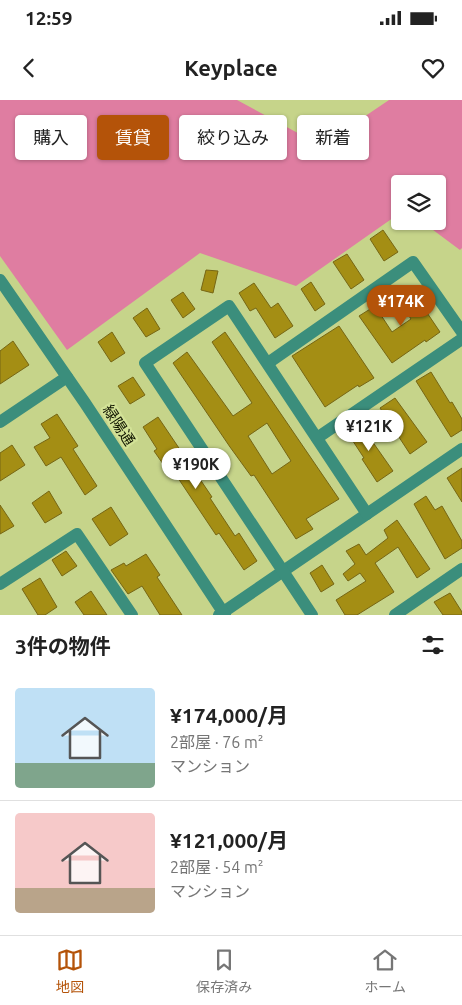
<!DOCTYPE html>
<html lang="ja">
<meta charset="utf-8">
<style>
:root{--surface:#fff;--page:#f6f6f6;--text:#222;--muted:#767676;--line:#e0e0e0;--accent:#b45309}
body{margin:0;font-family:Ubuntu,"Noto Sans JP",sans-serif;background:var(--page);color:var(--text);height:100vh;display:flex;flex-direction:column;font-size:19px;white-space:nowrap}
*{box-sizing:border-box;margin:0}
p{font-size:16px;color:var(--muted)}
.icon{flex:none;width:28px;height:28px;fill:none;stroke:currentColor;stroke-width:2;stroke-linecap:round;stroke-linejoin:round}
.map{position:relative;height:515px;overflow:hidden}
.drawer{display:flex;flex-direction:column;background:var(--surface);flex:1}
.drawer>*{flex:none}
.banner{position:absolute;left:15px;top:15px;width:432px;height:45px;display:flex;gap:10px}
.fabs{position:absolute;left:391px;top:75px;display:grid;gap:10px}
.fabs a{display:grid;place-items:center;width:55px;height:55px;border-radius:5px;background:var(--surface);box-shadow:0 1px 4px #0004;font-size:25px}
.price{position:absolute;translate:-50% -42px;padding:0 11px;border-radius:18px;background:#fff;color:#222;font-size:16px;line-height:32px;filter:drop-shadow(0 1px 2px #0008)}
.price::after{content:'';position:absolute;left:50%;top:30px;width:15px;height:11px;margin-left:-8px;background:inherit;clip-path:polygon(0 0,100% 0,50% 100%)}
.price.on{background:var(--accent);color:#fff}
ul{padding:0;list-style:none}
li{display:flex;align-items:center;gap:15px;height:125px;padding:0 15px}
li+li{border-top:1px solid var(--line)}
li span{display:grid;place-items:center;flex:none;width:140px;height:100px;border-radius:5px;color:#555}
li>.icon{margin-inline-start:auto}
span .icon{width:60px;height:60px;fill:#fffc;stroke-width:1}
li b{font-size:21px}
h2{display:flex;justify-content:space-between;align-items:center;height:60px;padding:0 15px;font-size:21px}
.pill{padding:0 18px;border-radius:5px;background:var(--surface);box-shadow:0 1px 4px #0004;font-size:18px;line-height:45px}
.pill.on{background:var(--accent);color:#fff}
.status{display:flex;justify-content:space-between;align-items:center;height:35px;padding:0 25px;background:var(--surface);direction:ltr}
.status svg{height:14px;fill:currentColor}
header{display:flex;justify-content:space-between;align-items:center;height:65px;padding:0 15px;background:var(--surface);font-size:22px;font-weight:600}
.menu{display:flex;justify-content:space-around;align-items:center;height:70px;border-top:1px solid var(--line);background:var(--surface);font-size:14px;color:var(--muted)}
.menu a{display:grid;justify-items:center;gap:2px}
.menu .on{color:var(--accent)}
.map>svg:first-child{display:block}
</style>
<div class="status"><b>12:59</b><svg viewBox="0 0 49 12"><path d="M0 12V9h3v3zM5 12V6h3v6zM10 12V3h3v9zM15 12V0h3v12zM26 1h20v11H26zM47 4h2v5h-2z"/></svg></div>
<header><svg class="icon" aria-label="back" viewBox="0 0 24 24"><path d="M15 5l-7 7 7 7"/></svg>Keyplace<svg class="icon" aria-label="heart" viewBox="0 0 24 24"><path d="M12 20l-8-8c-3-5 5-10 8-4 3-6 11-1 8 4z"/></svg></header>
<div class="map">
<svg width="462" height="515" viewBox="0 0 462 515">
<rect width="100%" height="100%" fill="#c6d48a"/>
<path fill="#df7da1" d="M0 0H237L318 44 355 23 389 0H462V148L460 150 421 121H438V84H400V113L296 186 200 153 67 250 0 156Z"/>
<g fill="#a48e14" stroke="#766614" fill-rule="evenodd">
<path d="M383 130 398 152 384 161 370 139Z"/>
<path d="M347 154 364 180 351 189 333 162Z"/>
<path d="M206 170 218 171 213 193 201 190Z"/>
<path d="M311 182 325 204 315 211 301 189Z"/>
<path d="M254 183 271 208 278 203 293 226 275 238 256 208 250 211 239 193Z"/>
<path d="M409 186 440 232 426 242 425 240 392 263 359 216 375 206 392 232 411 219 395 195Z"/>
<path d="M183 192 195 209 183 218 171 200Z"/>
<path d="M147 208 160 229 146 237 133 218Z"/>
<path d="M339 226 374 278 359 287 358 285 325 307 292 256Z"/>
<path d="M112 232 125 253 111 262 98 242Z"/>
<path d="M225 232 339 399 306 419 313 429 296 439 254 375 251 376 230 347 173 263 187 252 233 316 252 303 212 242ZM267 323 291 361 272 374 248 336Z"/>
<path d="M13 241 29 265 0 284V251Z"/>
<path d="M431 272 450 303 452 302 462 319V330L451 337 416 281Z"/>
<path d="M133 277 145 295 130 304 118 286Z"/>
<path d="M395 298 427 342 410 354 380 308Z"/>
<path d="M57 314 78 346 73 349 97 386 85 395 61 357 46 366 34 347 50 338 41 324Z"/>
<path d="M158 317 212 397 210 398 235 436 239 433 257 461 244 470 219 433 216 435 174 372 170 374 154 351 157 349 143 327Z"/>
<path d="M358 321 393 371 377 382 362 359 364 358 345 329Z"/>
<path d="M12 345 25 365 0 381V353Z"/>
<path d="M462 368V402L447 378Z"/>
<path d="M49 391 62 413 45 423 32 403Z"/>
<path d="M426 396 435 410 442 406 462 441V448L445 459 414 404Z"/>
<path d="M0 405 14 426 0 434Z"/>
<path d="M111 407 128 434 110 446 92 419Z"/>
<path d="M397 420 430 469 417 478 398 447 375 463 394 492 357 515H345L336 500 366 481 360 473 348 481 343 474 355 464 346 451 359 444 366 455 388 438 384 430Z"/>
<path d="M66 451 77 466 62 476 52 460Z"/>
<path d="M146 454 160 475 157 477 182 515H160L142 486 128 494 111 470 124 463 126 466Z"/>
<path d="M322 465 334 484 321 492 310 473Z"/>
<path d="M40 478 57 507 45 515H38L22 489Z"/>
<path d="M91 491 107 515H84L75 502Z"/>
<path d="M450 493 462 512V515H443L434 502Z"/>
</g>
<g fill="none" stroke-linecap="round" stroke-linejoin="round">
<g stroke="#3b8e7c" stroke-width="12">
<path d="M268 263 413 162 462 232"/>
<path d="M0 322 67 277"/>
<path d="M317 338 462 239"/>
<path d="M0 484 77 434 132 515"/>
<path d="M219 515 462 349"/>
<path d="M312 515 145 263 229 206 367 414"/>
<path d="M395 515 462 469"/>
</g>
<path stroke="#3b8e7c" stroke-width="12" d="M0 180 85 303 225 515"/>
</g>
<g text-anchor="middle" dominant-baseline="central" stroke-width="4.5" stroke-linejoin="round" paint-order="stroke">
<g font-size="15" fill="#111500" stroke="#d3e297">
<text transform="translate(119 325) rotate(57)">緑陽通</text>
</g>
</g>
</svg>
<div class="fabs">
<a><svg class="icon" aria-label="layers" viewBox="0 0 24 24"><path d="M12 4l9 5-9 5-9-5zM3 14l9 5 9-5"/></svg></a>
</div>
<b class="price on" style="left:401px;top:227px">¥174K</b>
<b class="price" style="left:369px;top:352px">¥121K</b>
<b class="price" style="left:196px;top:390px">¥190K</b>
<div class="banner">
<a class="pill">購入</a>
<a class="pill on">賃貸</a>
<a class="pill">絞り込み</a>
<a class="pill">新着</a>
</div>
</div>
<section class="drawer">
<h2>3件の物件<svg class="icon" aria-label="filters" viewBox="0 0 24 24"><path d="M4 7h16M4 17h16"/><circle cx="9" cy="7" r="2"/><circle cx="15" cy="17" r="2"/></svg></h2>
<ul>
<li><span style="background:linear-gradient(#bfe0f5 75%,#7fa58c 0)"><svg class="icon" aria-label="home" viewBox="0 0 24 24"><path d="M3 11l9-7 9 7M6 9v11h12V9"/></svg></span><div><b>¥174,000/月</b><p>2部屋 · 76 m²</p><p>マンション</p></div></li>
<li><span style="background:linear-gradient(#f6c9c9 75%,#b9a48a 0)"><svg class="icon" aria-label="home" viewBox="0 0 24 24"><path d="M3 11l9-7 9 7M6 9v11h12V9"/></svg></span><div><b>¥121,000/月</b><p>2部屋 · 54 m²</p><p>マンション</p></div></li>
</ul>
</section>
<nav class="menu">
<a class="on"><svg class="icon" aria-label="map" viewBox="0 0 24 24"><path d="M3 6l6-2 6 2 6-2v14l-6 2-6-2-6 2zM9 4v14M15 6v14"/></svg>地図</a>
<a><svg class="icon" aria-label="saved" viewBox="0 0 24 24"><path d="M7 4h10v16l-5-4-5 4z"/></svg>保存済み</a>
<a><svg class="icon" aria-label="home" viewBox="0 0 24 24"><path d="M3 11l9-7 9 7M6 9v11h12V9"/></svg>ホーム</a>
</nav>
